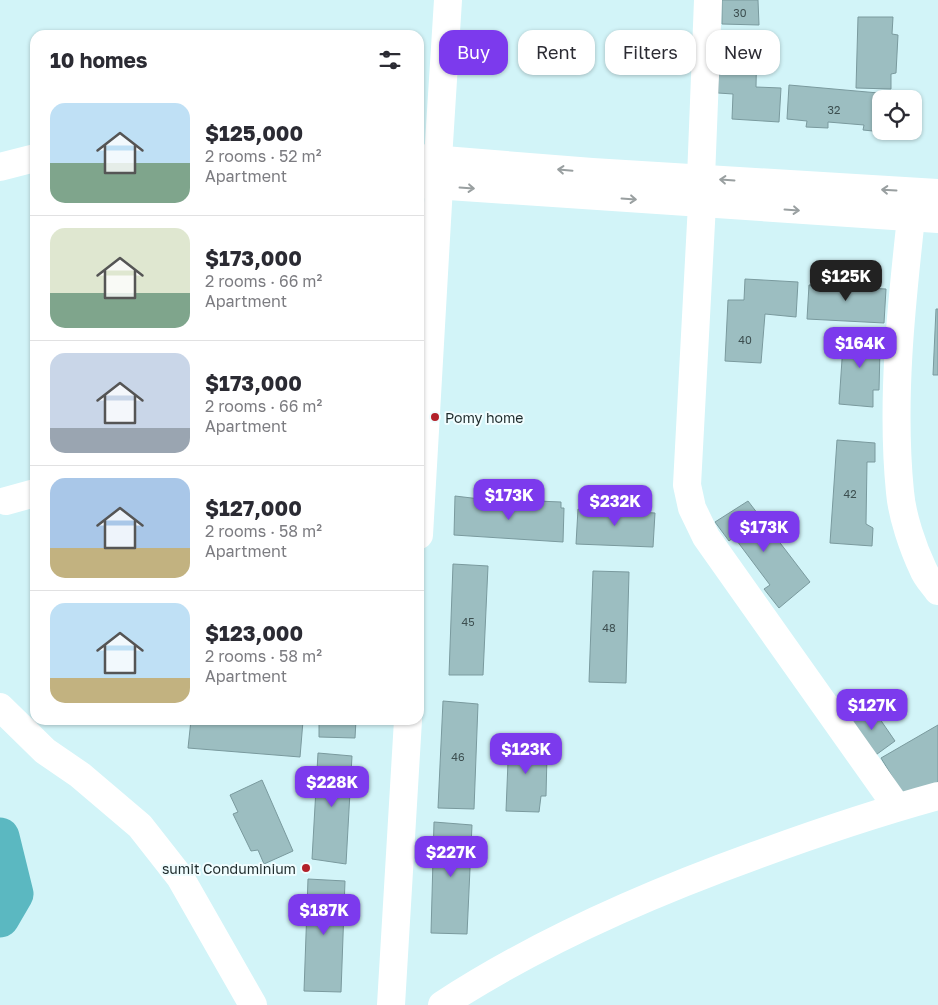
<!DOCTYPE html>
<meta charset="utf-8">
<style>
:root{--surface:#fff;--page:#f7f7f7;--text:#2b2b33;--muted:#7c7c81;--line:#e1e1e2;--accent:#7c3aed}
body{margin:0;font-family:"Golos Text",sans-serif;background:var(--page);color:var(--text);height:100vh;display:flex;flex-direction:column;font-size:19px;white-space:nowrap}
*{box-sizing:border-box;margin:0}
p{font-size:16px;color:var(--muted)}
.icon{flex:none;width:28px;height:28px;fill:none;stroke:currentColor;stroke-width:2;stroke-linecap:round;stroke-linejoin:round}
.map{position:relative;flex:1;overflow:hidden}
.panel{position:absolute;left:30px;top:30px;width:394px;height:695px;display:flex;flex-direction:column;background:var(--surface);border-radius:15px;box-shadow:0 1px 4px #0004}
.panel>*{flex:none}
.hud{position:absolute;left:439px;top:30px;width:424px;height:45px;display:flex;gap:10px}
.controls{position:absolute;left:872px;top:90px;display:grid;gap:10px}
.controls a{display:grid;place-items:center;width:50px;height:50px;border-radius:10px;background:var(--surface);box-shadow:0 1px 4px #0004;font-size:25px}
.price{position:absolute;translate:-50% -42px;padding:0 11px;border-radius:10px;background:var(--accent);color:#fff;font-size:16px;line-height:32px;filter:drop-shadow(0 1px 2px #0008)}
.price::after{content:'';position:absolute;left:50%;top:30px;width:15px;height:11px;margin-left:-8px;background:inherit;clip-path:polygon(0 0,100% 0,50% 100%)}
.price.current{background:#222;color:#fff}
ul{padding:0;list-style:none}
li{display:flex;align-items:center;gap:15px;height:125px;padding:0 20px}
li+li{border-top:1px solid var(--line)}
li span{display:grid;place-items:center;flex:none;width:140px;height:100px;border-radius:15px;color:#555}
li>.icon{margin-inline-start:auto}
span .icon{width:60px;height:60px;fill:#fffc;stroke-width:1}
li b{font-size:21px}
h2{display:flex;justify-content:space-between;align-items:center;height:60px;padding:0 20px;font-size:21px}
.tag{padding:0 18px;border-radius:15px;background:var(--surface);box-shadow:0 1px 4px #0004;font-size:18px;line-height:45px}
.tag.current{background:var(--accent);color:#fff}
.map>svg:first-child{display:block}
</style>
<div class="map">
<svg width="938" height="1005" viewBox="0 0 938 1005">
<rect width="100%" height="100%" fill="#d2f4f8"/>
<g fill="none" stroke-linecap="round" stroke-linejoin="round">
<path stroke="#5bb8c1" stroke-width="39" d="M0 837 14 894 0 918"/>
</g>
<g fill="#9cbec1" stroke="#7a9a9e">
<path d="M722 0H758L759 25 722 24Z"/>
<path d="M858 17H893L892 34 898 35 896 73 891 74V89L856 88Z"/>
<path d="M720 37 757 38 756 87 781 88 779 122 732 119 733 94 718 93Z"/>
<path d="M789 85 901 95 900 99H881L883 132 863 130 864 125 828 122V128L806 127 807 121 787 119Z"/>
<path d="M745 279 798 282 796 317 765 314 761 363 725 361 728 300H744Z"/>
<path d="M824 280 866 283V288L886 289 884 323 807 319 809 285 824 284Z"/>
<path d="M936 309H938V375H933Z"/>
<path d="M844 330 878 333 877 349H880L879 390H873V407L839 404Z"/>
<path d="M837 440 875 443V462H867L866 524 873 528 872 546 830 543Z"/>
<path d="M455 496 480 499 479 504 536 507 537 501 561 502V508H564L563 542 454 535Z"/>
<path d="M748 501 810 582 779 608 764 589 770 585 734 537 729 541 715 522Z"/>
<path d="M594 506 635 507V512L655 513 653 547 576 544 578 509 594 510Z"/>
<path d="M453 564 488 566 483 675H449Z"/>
<path d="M593 571 629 572 626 683 589 682Z"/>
<path d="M443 701 478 704 474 809 438 808Z"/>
<path d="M871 706 895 741 873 757 849 722Z"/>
<path d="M191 720 303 721 300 757 188 748Z"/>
<path d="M319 720H356L355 738 319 737Z"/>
<path d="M938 725V782L907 801 881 758Z"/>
<path d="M509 737 544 739 543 755H547L546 796H541L539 812 506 811Z"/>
<path d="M318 753 352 756 346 864 312 859Z"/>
<path d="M262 780 293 851 264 864 258 850 251 851 233 814 238 812 230 795Z"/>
<path d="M434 822 472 825 467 934 431 933Z"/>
<path d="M308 879 345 881 341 992 304 991Z"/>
</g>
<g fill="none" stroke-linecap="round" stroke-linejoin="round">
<g stroke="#fff" stroke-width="28">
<path d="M419 158 592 172 938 193"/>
<path d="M438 159 448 0"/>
<path d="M0 167 35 158"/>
<path d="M701 178 708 0"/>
<path d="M419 184 938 219"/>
<path d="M702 204 687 485 692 508 706 537 897 807"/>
<path d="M911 218C901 308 891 402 900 492 902 516 913 548 923 569 926 577 933 584 938 591"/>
<path d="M6 501 35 493"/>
<path d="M419 535 439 186"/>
<path d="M0 707 45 751 80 775 140 826 180 877 253 1005"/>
<path d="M391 1005 408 720"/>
<path d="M442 1005C538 942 646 895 754 856 814 834 876 813 938 796"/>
</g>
</g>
<defs><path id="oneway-shaft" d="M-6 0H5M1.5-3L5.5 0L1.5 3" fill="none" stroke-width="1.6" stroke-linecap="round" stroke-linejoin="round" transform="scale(1.25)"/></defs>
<g stroke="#999fa0">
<use href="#oneway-shaft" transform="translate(565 170) rotate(-175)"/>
<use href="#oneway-shaft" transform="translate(727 180) rotate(-176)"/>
<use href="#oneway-shaft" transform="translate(467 188) rotate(4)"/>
<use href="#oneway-shaft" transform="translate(889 190) rotate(-177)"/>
<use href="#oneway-shaft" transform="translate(629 199) rotate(4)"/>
<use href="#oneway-shaft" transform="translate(792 210) rotate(4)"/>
</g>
<g fill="#b2212a" stroke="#f0fdff" stroke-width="2">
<circle cx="435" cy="417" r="5"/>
<circle cx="306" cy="868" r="5"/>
</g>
<g text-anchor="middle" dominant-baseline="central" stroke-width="4" stroke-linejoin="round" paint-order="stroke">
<g font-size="11" fill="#3d4f50">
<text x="740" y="12">30</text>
<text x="834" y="109">32</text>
<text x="745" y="339">40</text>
<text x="850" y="493">42</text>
<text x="468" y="621">45</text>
<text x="609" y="627">48</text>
<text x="458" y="756">46</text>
</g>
<g font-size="14" fill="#1d2a2b" stroke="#f0fdff" text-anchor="start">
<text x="445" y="417">Pomy home</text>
<text x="296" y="868" text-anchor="end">sumit Conduminium</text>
</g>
</g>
</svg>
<div class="controls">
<a><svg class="icon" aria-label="locate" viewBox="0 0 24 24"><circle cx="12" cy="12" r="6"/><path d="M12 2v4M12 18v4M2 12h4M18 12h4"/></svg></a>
</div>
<b class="price current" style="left:846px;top:302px">$125K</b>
<b class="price" style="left:860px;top:369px">$164K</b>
<b class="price" style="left:509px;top:521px">$173K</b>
<b class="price" style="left:615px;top:527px">$232K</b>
<b class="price" style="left:764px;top:553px">$173K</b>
<b class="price" style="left:872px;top:731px">$127K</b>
<b class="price" style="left:526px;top:775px">$123K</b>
<b class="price" style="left:332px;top:808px">$228K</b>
<b class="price" style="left:451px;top:878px">$227K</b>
<b class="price" style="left:324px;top:936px">$187K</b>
<div class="hud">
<a class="tag current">Buy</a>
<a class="tag">Rent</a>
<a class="tag">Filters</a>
<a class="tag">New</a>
</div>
<section class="panel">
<h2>10 homes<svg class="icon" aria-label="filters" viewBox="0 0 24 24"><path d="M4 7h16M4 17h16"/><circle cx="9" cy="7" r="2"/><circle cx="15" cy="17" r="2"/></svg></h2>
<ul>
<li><span style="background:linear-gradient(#bfe0f5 60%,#7fa58c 0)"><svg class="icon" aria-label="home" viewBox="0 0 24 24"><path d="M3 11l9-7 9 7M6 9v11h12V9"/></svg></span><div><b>$125,000</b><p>2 rooms · 52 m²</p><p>Apartment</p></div></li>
<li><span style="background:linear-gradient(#dfe7d0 65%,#7fa58c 0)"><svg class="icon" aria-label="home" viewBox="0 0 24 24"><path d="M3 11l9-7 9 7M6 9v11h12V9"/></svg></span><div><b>$173,000</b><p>2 rooms · 66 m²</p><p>Apartment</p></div></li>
<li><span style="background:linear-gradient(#c9d6e8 75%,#9aa5b1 0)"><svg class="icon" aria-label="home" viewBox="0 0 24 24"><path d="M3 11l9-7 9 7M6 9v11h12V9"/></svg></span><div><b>$173,000</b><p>2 rooms · 66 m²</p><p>Apartment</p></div></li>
<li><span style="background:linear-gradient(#a9c7e8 70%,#c2b280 0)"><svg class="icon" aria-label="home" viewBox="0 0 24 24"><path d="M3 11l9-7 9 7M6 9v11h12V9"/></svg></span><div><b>$127,000</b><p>2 rooms · 58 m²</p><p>Apartment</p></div></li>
<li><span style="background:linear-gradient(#bfe0f5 75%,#c2b280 0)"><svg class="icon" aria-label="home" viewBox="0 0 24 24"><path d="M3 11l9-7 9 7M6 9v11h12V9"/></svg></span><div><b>$123,000</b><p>2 rooms · 58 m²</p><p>Apartment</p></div></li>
</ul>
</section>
</div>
